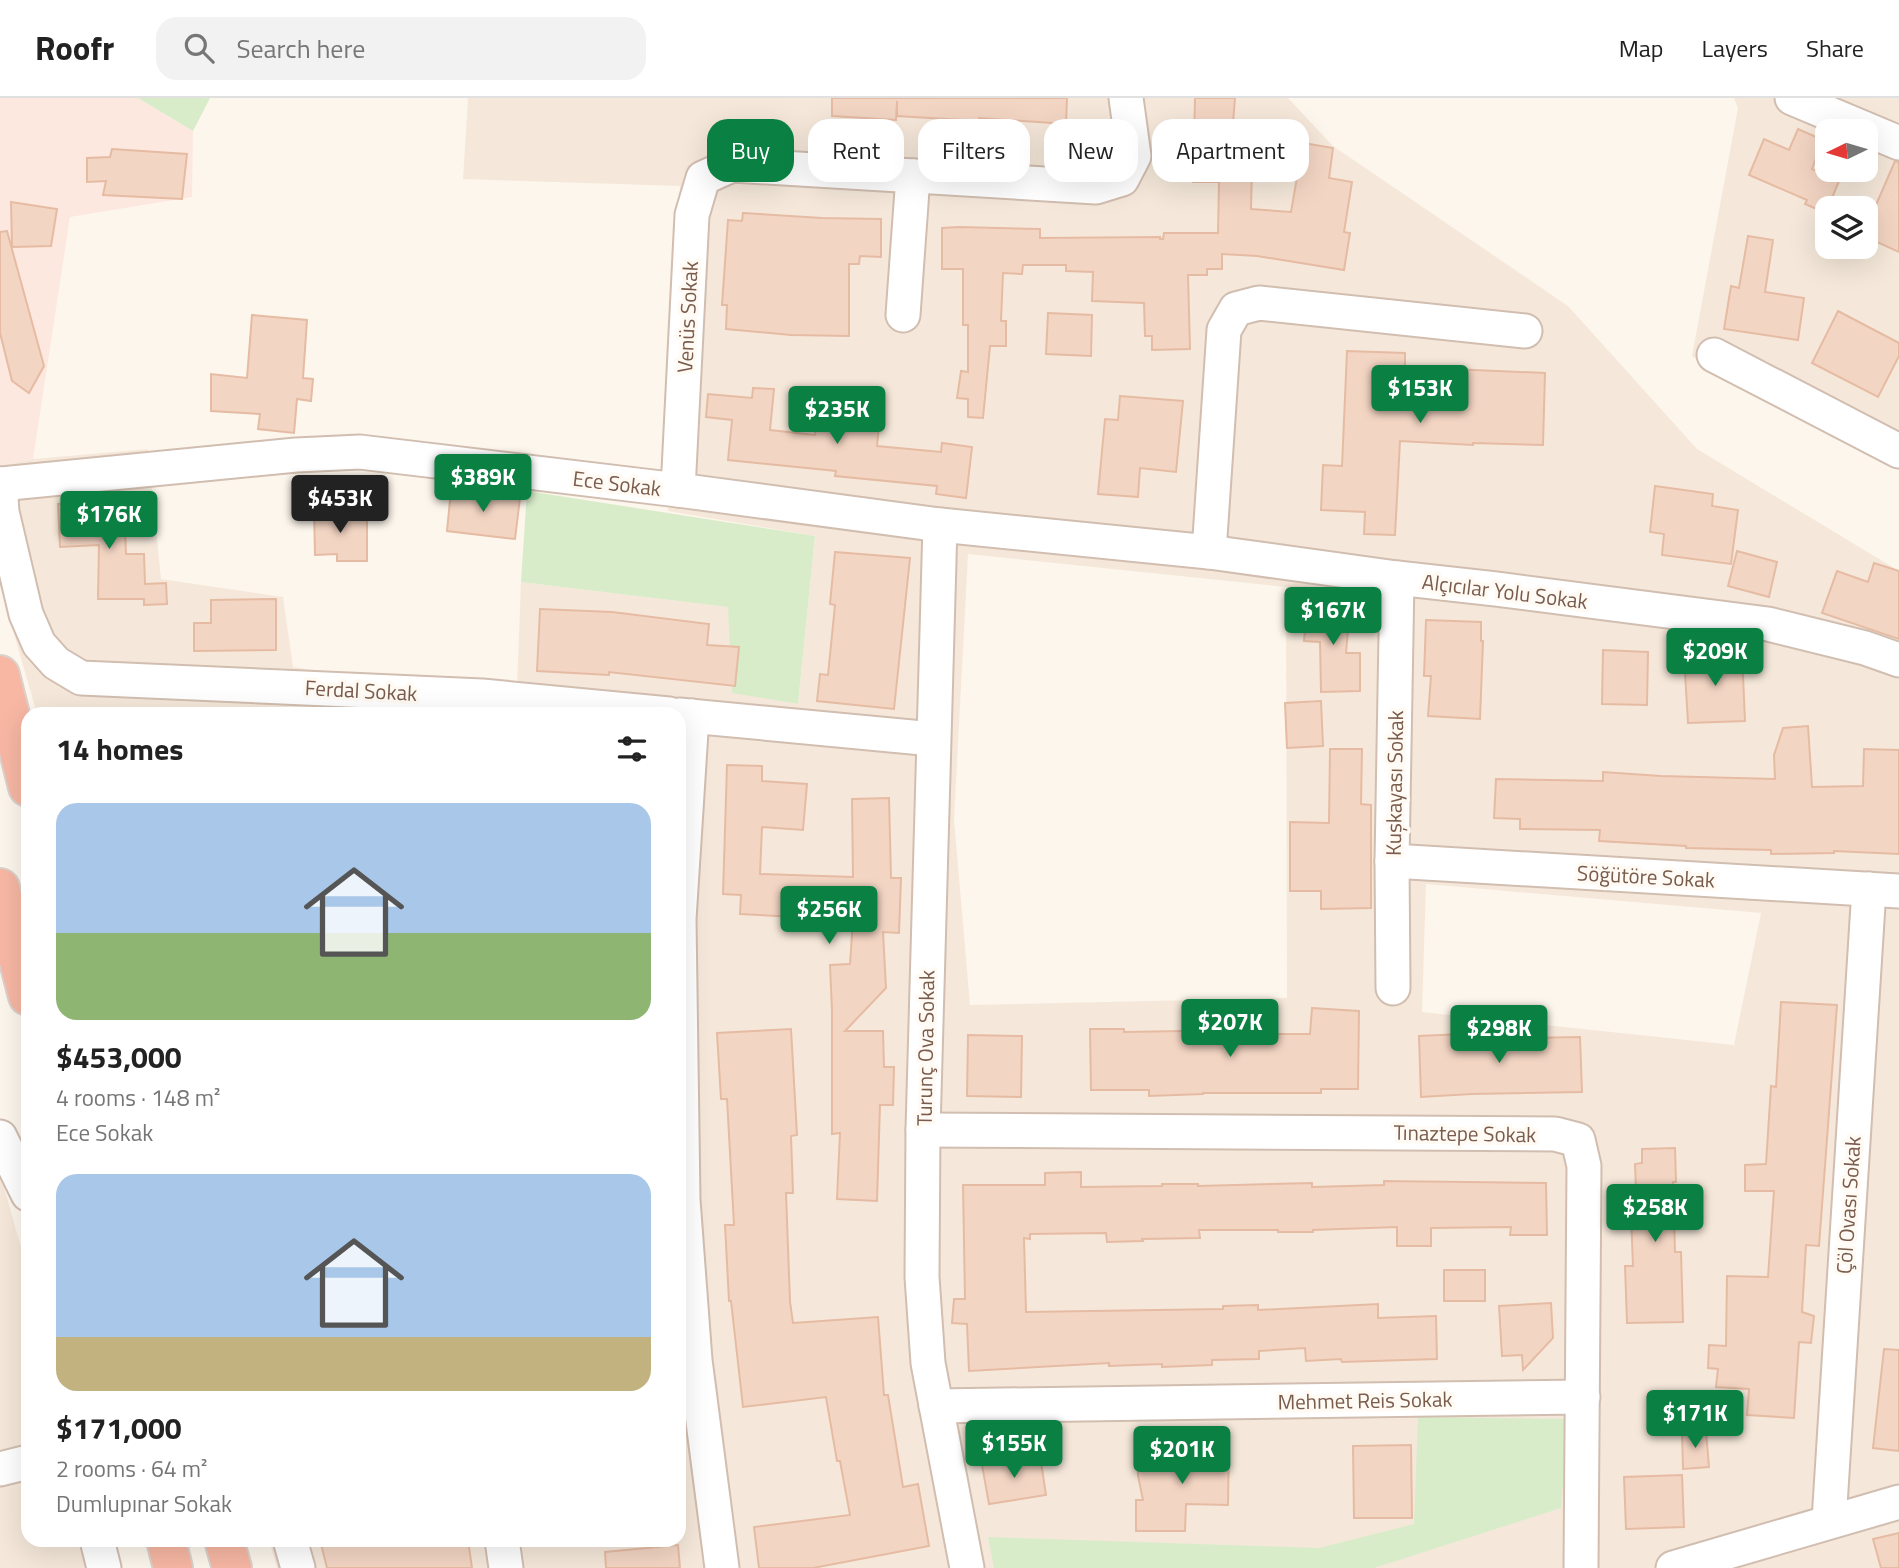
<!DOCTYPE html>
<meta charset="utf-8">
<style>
:root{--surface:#fff;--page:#f2f2f2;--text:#222;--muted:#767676;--line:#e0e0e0;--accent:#0b8043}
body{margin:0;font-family:"Titillium Web",sans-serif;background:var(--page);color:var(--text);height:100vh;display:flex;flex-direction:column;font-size:26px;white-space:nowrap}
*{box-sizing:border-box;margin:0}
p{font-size:23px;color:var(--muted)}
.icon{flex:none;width:38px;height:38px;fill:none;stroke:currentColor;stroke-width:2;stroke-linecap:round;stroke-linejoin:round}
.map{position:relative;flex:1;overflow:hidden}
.drawer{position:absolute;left:21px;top:609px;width:665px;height:840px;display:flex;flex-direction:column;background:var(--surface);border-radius:21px;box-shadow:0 7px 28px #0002}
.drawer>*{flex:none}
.hud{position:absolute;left:707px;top:21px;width:665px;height:63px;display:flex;gap:14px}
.needle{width:46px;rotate:265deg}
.controls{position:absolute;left:1815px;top:21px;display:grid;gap:14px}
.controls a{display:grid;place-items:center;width:63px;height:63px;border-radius:14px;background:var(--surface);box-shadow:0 7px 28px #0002;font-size:35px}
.price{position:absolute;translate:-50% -60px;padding:0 16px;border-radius:7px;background:var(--accent);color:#fff;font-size:23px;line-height:46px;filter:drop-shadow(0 2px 4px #0008)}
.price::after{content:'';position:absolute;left:50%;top:42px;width:21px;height:16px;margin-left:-10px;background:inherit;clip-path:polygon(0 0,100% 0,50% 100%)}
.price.on{background:#222;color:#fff}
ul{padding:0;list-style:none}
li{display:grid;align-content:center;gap:14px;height:371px;padding:0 35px}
li span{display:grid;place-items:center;height:217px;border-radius:21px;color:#555}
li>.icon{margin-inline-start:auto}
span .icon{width:126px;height:126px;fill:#fffc;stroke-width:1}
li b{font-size:30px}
h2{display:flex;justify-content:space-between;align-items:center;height:84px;padding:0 35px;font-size:30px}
.tag{padding:0 24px;border-radius:21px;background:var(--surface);box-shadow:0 7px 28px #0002;font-size:24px;line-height:63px}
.tag.on{background:var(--accent);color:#fff}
header{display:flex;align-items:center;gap:42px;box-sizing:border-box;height:98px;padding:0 35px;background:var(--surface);border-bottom:2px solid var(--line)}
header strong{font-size:33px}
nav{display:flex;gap:38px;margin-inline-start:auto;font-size:24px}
.search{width:490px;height:63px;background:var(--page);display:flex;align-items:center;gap:18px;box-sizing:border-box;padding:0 24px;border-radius:21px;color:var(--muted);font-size:26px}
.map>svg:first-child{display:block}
</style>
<header>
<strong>Roofr</strong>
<div class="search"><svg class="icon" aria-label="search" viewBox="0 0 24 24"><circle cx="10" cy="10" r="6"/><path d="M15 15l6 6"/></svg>Search here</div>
<nav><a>Map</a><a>Layers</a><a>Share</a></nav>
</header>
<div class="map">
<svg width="1899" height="1470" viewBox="0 0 1899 1470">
<rect width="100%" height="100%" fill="#fdf6ec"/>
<g fill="#f5e8da" fill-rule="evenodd">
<path d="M468 0H1288L1333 48 1568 208 1697 351 1899 473V1470H277L269 1442H679V616H516L521 484 729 509 732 594 798 606 815 438 668 413 680 88 463 81ZM968 456 1286 489 1287 900 970 907 954 721ZM1426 786 1761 815 1734 947 1422 914Z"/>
<path d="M1734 0H1899V372L1692 258 1738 10ZM1827 33H1866V72H1827ZM1827 110H1866V149H1827Z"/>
<path d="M148 351 161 481 283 499 293 569 347 578 354 616H37L0 487V367L33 361Z"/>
<path d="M0 1075 28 1174V1442H104L112 1470H0Z"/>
</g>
<path fill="#fde8e0" d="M0 0H138L193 33 192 99 70 119 33 361 0 367Z"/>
<g fill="#d8ecc9">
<path d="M138 0H210L193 33Z"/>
<path d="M527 393 815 438 798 606 732 595 728 509 521 484Z"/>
<path d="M1418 1319 1568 1321 1561 1410 1374 1470H994L988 1439 1319 1450 1414 1426Z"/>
</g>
<g fill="#f3d5c3" stroke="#e6bba3" stroke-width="2">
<path d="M832 0H1067L1066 26 979 20V23L897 18V3L896 22 832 18Z"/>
<path d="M1195 0H1235L1233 25 1253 26 1251 111 1291 114 1303 45 1333 50 1329 80 1352 84 1344 134 1350 135 1344 172 1257 158 1222 156V171H1207V177H1188L1190 251 1152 252V238H1145L1144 205 1092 203 1093 174 1066 173V167H1023L1022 176 1003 175 1001 223H1006V248H990L983 320 968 319V301L957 300 961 273 968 274V227H963V171H942V130L959 129 1040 131V140L1160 139V141H1163L1164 135H1218L1219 84H1193Z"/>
<path d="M1798 31 1823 42 1812 71 1839 83 1826 115 1805 106 1807 102 1749 77 1764 41 1789 52Z"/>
<path d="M112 51 187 56 182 101 103 97 106 83 87 84V60L110 59Z"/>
<path d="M1895 63 1899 64V154L1866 139V130Z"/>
<path d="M11 104 57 111 51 148 12 149Z"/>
<path d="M743 115 822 120 881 121V159L860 158 859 166H849V238L791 237 726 231 727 207H722L728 122 742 123Z"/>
<path d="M7 133 44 268 29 295 12 283 0 235V134Z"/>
<path d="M1748 138 1773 142 1765 194 1804 200 1798 242 1724 231 1731 188 1739 190Z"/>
<path d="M1838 213 1899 245V258L1878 299 1812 265Z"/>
<path d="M1048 215 1092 217 1091 258 1046 256Z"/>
<path d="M252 217 307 222 303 280 313 281 311 303 297 301 294 335 258 331 260 316 211 313V276L247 280Z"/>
<path d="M1347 253 1405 255V269L1545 275 1543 347 1473 345V347L1400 343 1395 437 1364 436 1365 414 1321 412 1323 367 1342 368Z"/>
<path d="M753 290 774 291 770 332 815 337 817 313 859 317 860 305 881 307 877 348 941 354 942 345 972 349 966 400 936 396 937 388 835 378 836 373 728 362 732 322 706 319 708 296 752 300Z"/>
<path d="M1120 298 1183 303 1176 374 1140 370 1138 399 1098 396 1105 321 1118 322Z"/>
<path d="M1655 388 1713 396 1712 408 1738 412 1731 466 1662 457 1664 436 1650 434Z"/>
<path d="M451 392 520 400 515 441 447 433Z"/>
<path d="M124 404 126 456H144L145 486 166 485 167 506 144 507V501H98L99 447 60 449 58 406Z"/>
<path d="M314 411H351V421H367V463H337V456L315 457Z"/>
<path d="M1737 453 1777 464 1769 499 1728 488Z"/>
<path d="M835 454 910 460 894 611 817 603 820 576 828 577 835 507 830 506Z"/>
<path d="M1874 465 1899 473V541L1822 515 1837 473 1868 484Z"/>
<path d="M276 501V552L194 553V525H211V502Z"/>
<path d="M1307 505 1350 509 1346 555H1360V593L1321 594 1320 544 1304 543Z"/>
<path d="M540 511 612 514 709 526 707 547 739 549 735 588 609 574V577L537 573Z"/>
<path d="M1426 522 1481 524V543H1483L1480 621 1428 618 1431 578H1424Z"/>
<path d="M1603 552 1648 554 1647 607 1602 606Z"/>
<path d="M1742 555 1745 623 1688 625 1684 558Z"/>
<path d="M1321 603 1323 648 1287 650 1285 605Z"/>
<path d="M1808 628 1812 689 1863 688 1864 651 1899 652V756L1834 753V755L1771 756V752L1686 750V748L1599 743 1600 732 1520 731V721L1494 720 1496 681 1603 683V674L1661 678 1775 681 1774 657 1783 630Z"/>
<path d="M1330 651H1362L1361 706 1371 707V810L1321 811V793H1290V724L1329 725Z"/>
<path d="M727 667 762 668V683L807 686 803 732 762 729 760 776 853 779 852 701 889 700 891 780H901L899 835 883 834 886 890 845 933H883L884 969H894L893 1007H880L877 1103 837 1101 840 1035 832 1036V913L830 867 850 866 853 822 740 816 741 797 723 796Z"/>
<path d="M1781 904 1837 907 1819 1148 1806 1147 1802 1214 1814 1218 1811 1245 1799 1244 1794 1320 1747 1317 1749 1291 1716 1289 1718 1271 1708 1270 1709 1247 1726 1248 1727 1178 1768 1179 1774 1093H1745V1067L1766 1066 1771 988 1776 989Z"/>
<path d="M1312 910 1359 913 1358 991H1321V995H1203V996L1149 998V992H1091L1090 931H1124V934L1243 932V936H1310Z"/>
<path d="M791 931 797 1037 791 1038 793 1095H786L790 1204 793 1225 878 1219 884 1297H888L903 1389 918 1386 929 1448 813 1470H759L754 1429 850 1417 840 1363H837L826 1299 743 1309 731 1203H729L725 1127H734L727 1001H721L717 935Z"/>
<path d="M1462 936V938L1520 937V940L1580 939 1582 994 1472 996 1421 999 1419 938Z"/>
<path d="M968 937 1022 938 1021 999 967 998Z"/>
<path d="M1675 1050 1676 1084H1673L1675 1154H1681L1683 1224 1627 1225 1625 1168H1633L1631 1117H1637L1635 1066 1642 1065V1051Z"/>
<path d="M1081 1074V1089L1162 1088V1086H1198V1088L1312 1085V1089L1384 1087V1083L1546 1085 1547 1137H1510L1511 1129 1431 1130V1148H1397V1129L1313 1132V1134H1278V1132H1199L1200 1140 1142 1141 1143 1143 1107 1144 1106 1135 1030 1136V1141L1024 1140 1026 1214 1223 1211V1208L1258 1207V1212L1378 1206V1220L1436 1218 1437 1261 1342 1264 1341 1261 1306 1263 1305 1250 1259 1253V1261L1212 1262V1267L1162 1269V1266L1109 1268V1265L969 1273 967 1226 952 1225 954 1201H965L963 1087H1045V1075Z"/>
<rect x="1444" y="1172" width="41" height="31"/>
<path d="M1551 1205 1553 1240 1523 1272 1522 1257 1502 1258 1499 1208Z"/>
<path d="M1884 1251 1899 1252V1353L1873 1350Z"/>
<path d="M1706 1333 1709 1369 1683 1371 1682 1334Z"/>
<path d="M1183 1343 1229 1345 1228 1407 1186 1406 1185 1433H1136V1402H1143L1138 1378V1371L1148 1362H1182Z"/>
<path d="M1411 1347 1412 1420H1354L1353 1348Z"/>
<path d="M1040 1357 1046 1397 989 1406 982 1367Z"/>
<path d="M1682 1377 1684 1429 1626 1431 1624 1379Z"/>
<path d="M1899 1435V1470H1881L1873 1441Z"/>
<path d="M320 1442H468L472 1470H327Z"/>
<path d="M678 1447 680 1470H606L605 1454Z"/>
</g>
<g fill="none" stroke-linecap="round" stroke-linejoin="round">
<g stroke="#d1beb0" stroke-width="37">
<g id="minor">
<path d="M1792 0 1899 45"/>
<path d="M903 217 913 78"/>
<path d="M1714 257 1899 353"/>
<path d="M0 386 296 357 360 354 678 392 940 427 1209 454 1397 480 1496 491 1768 526 1865 550 1899 562"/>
<path d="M0 386 2 414 26 516 39 546 56 565 81 580 482 598 669 616"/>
<path d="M678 392 692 117 703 80 732 67 1096 89 1122 81 1134 58 1126 0"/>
<path d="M940 427 923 1032 922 1179 928 1265 967 1470"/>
<path d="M1209 454 1224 232 1236 211 1259 205 1525 233"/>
<path d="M679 617 933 641"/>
<path d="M692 618 679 821 683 1102 695 1262 722 1470"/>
<path d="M1392 763 1899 793"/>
<path d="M1393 890 1392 763 1397 480"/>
<path d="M923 1032 1555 1036 1578 1042 1584 1068 1581 1470"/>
<path d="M0 1039 28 1096"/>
<path d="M936 1308 1583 1299"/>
<path d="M0 1371 28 1364"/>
<path d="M1829 1423 1869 791"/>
<path d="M97 1442 104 1470"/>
<path d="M290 1442 298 1470"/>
<path d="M502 1442 506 1470"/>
<path d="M1673 1470 1899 1404"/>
</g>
</g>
<g stroke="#dad1cd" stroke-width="42">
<g id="highway">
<path d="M0 577 28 689"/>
<path d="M0 790 28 898"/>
<path d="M166 1442 173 1470"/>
<path d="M224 1442 232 1470"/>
</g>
</g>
<use href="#minor" stroke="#fff" stroke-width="33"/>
<use href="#highway" stroke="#f7b7a3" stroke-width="38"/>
</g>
<g text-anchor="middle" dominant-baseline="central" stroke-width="7" stroke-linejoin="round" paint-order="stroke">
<g font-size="21" fill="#7a5c4d" stroke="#fffaf3">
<text transform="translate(687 219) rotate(-87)">Venüs Sokak</text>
<text transform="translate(617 385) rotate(7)">Ece Sokak</text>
<text transform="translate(1505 493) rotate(7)">Alçıcılar Yolu Sokak</text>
<text transform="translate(361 592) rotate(3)">Ferdal Sokak</text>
<text transform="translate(1394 685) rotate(-89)">Kuşkayası Sokak</text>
<text transform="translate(1646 778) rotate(3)">Söğütöre Sokak</text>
<text transform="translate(925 950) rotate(-89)">Turunç Ova Sokak</text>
<text transform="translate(1465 1035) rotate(1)">Tınaztepe Sokak</text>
<text transform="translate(1848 1107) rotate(-86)">Çöl Ovası Sokak</text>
<text transform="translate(1365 1302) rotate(-1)">Mehmet Reis Sokak</text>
</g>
</g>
</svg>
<div class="controls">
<a><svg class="needle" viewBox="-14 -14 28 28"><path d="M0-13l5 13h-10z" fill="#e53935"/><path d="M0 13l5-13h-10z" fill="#767676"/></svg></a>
<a><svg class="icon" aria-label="layers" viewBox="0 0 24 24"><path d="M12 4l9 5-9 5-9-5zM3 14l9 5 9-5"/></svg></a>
</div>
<b class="price" style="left:1420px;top:327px">$153K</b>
<b class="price" style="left:837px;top:348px">$235K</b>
<b class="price" style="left:483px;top:416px">$389K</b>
<b class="price on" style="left:340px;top:437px">$453K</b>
<b class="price" style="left:109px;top:453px">$176K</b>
<b class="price" style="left:1333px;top:549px">$167K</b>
<b class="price" style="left:1715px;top:590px">$209K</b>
<b class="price" style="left:829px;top:848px">$256K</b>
<b class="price" style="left:1230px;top:961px">$207K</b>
<b class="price" style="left:1499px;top:967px">$298K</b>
<b class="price" style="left:1655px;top:1146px">$258K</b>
<b class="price" style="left:1695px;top:1352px">$171K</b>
<b class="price" style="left:1014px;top:1382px">$155K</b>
<b class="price" style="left:1182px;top:1388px">$201K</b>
<div class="hud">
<a class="tag on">Buy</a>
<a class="tag">Rent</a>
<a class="tag">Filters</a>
<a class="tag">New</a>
<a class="tag">Apartment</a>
</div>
<section class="drawer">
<h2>14 homes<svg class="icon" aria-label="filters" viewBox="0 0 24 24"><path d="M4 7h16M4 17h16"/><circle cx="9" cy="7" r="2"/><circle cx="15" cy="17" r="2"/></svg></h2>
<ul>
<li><span style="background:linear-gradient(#a9c7e8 60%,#8fb573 0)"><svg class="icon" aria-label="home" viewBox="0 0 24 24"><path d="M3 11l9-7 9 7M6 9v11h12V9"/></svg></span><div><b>$453,000</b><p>4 rooms · 148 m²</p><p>Ece Sokak</p></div></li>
<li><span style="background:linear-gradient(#a9c7e8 75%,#c2b280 0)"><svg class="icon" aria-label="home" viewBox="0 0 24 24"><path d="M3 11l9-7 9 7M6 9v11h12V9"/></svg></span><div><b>$171,000</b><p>2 rooms · 64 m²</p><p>Dumlupınar Sokak</p></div></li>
</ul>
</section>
</div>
